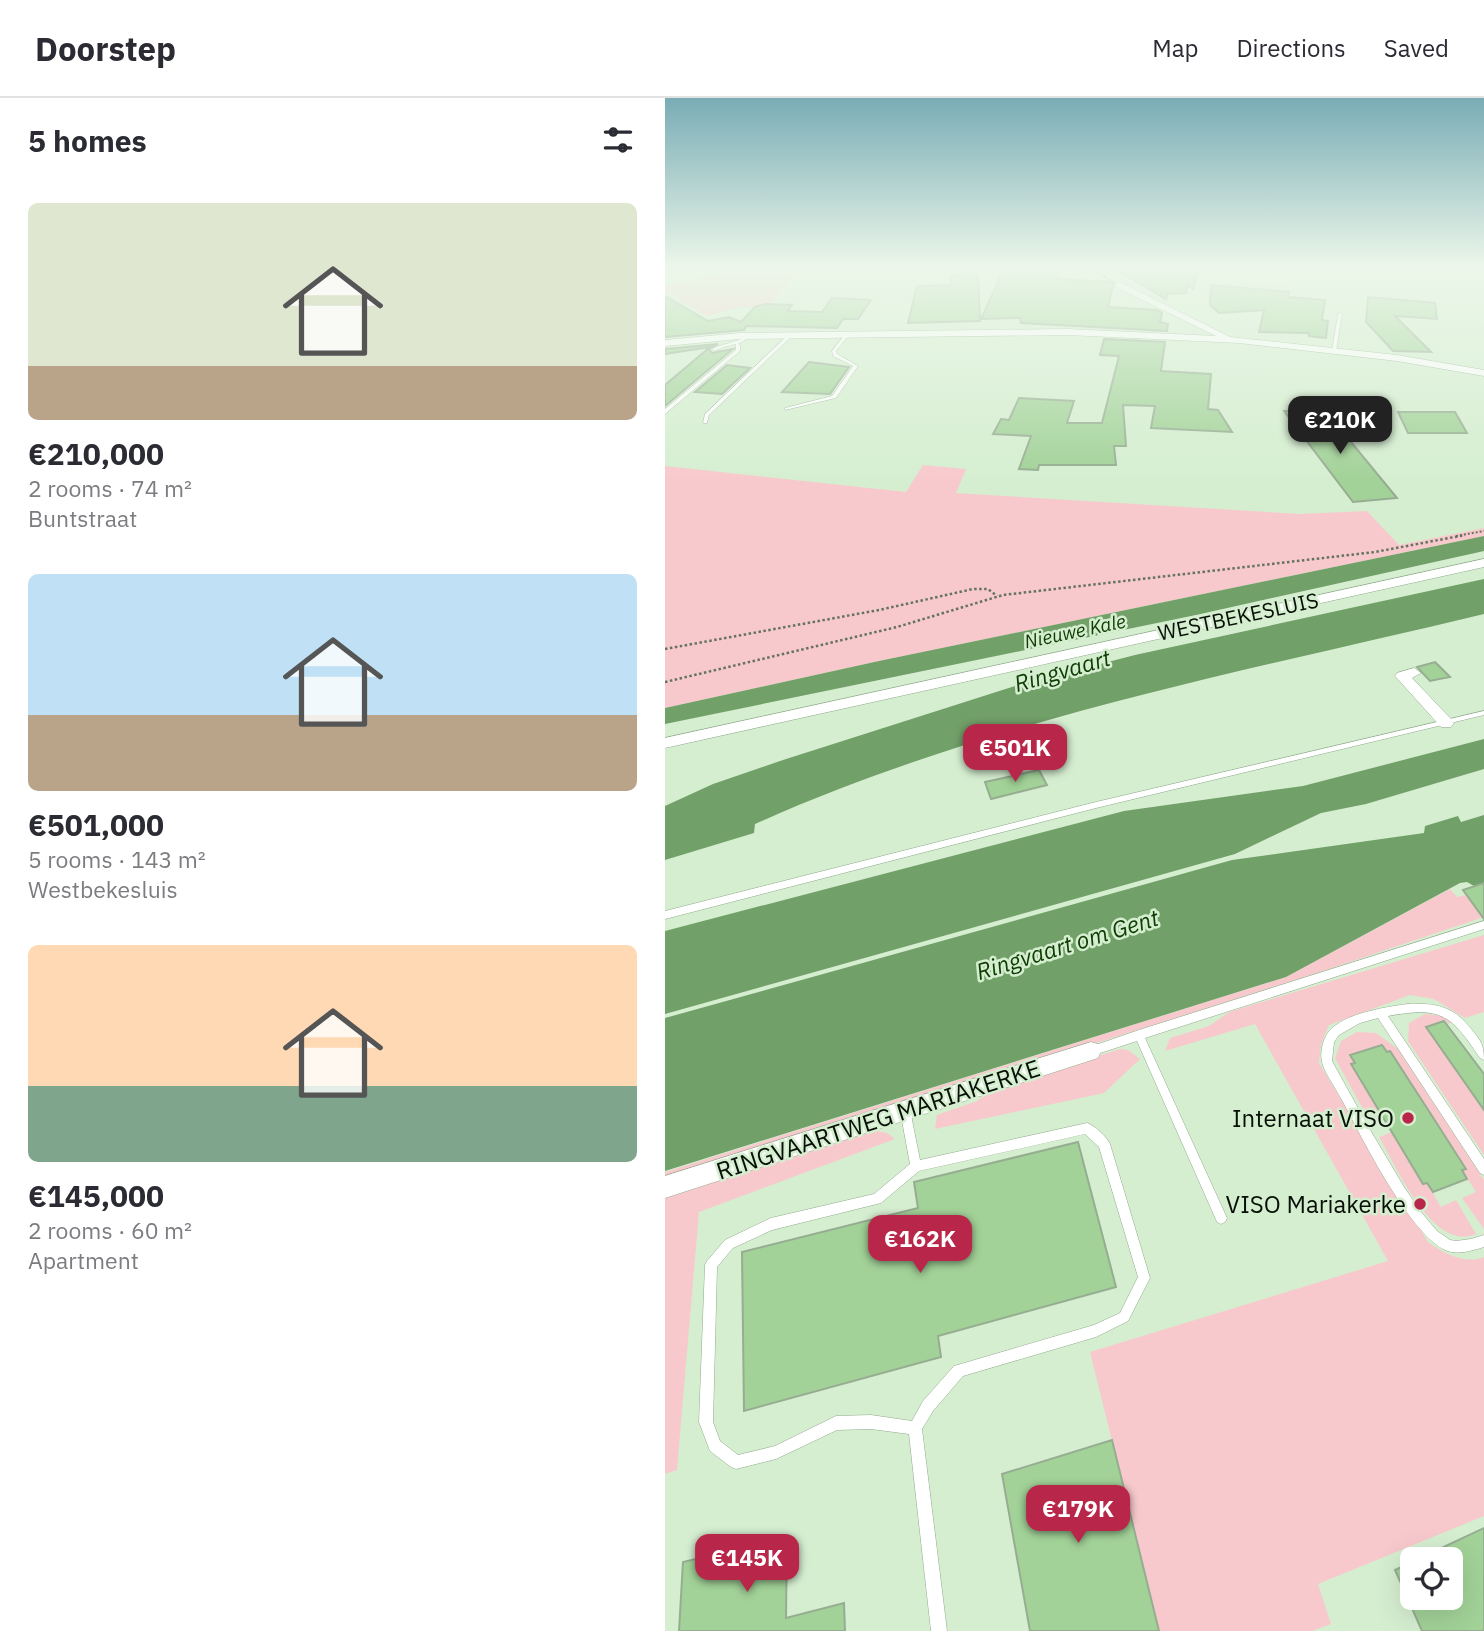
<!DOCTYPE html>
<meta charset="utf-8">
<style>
:root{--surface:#fff;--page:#f2f2f3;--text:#2b2b33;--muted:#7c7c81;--line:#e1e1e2;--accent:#b82749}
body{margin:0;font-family:"IBM Plex Sans",sans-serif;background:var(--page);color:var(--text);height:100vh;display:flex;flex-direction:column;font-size:26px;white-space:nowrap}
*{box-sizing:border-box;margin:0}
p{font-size:23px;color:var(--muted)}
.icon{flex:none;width:38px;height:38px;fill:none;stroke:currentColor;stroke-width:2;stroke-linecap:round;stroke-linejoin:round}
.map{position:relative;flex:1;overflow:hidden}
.drawer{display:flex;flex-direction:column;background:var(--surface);width:665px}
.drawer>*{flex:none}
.fabs{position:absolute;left:735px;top:1449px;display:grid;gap:14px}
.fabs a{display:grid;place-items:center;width:63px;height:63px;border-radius:10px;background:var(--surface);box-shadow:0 7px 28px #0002;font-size:35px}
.price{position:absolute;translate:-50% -60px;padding:0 16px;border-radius:14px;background:var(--accent);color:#fff;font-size:23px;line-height:46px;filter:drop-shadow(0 2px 4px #0008)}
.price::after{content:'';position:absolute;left:50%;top:42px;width:21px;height:16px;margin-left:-10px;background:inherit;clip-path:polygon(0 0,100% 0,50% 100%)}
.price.selected{background:#222;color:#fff}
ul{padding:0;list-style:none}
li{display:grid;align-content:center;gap:14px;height:371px;padding:0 28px}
li span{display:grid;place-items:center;height:217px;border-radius:10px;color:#555}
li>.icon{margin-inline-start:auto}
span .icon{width:126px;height:126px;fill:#fffc;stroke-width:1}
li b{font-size:30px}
h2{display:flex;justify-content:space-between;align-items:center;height:84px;padding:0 28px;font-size:30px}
header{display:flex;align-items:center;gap:42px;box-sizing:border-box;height:98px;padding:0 35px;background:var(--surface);border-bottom:2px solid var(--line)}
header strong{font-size:33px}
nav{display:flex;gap:38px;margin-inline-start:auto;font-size:24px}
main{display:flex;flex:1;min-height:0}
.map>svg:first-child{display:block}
</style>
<header>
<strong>Doorstep</strong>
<nav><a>Map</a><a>Directions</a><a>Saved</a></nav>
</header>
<main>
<section class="drawer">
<h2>5 homes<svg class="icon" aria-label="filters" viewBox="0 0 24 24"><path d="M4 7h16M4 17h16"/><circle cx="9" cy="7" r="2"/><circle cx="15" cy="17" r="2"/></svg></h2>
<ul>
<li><span style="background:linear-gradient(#dfe7d0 75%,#b9a48a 0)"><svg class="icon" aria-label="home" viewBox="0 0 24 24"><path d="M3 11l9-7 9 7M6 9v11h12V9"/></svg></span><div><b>€210,000</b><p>2 rooms · 74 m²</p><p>Buntstraat</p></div></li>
<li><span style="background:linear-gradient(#bfe0f5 65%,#b9a48a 0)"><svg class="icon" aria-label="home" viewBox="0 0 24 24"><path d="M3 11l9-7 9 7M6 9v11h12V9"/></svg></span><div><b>€501,000</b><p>5 rooms · 143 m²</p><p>Westbekesluis</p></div></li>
<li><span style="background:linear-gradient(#ffd9b3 65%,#7fa58c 0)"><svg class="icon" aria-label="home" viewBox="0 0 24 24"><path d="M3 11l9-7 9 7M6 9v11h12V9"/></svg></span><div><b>€145,000</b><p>2 rooms · 60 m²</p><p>Apartment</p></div></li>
</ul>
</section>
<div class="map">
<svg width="819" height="1533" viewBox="0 0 819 1533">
<rect width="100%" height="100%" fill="#d5eed0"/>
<g fill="#f8c9cc">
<path d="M83 169H140L134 171 104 210 75 209 42 218 0 193V187Z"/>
<path d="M633 169H803V170H734L738 178 637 172 630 188 579 189 627 186Z"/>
<path d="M258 367 301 371 291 395 635 416 702 413 734 447 819 430V438L214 563 0 610V368L241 394Z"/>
<path d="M785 791 792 799 801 797 819 819 649 876 0 1082V1074L621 879Z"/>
<path d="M819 837V914L800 920 769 901 745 897 664 927 656 946 654 965 763 1144C778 1155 800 1167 819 1159V1418L653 1486 666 1526 647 1533H494L425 1254 723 1163 590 926 500 953 505 940 544 928 564 914Z"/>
<path d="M760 916 778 918 787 924 783 926 780 922 762 929 819 1012V1057L743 943 744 925Z"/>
<path d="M692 934 711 935 733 951 819 1082V1131L797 1100 811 1094 797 1072 800 1071 770 1021 764 1023 717 947 685 958 690 965 686 967 718 1019 705 1024 670 960 676 943Z"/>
<path d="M455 951 463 952 475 961 439 995 270 1031 272 1017 312 1003 328 991Z"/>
<path d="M202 1031 222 1035 230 1041 34 1114 12 1372 0 1376V1097Z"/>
<path d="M727 1034 758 1086 762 1085 776 1109 791 1102 811 1136C768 1155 731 1068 714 1039Z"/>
</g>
<g fill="#72a069">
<path d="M819 438V453L531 517 0 626V610L214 563Z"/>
<path d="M819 481V516C573 575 322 622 90 726L89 735 0 762V708L48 686 118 662 350 588 470 557Z"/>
<path d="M819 641V671L701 706 656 715 570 756 0 916V833L459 713 638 688Z"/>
<path d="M819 717V785L809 788 802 784 795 785 621 879 0 1073V920L567 762 759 735 760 728 793 718 796 724Z"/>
</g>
<g fill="#a2d298" stroke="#96ad91" stroke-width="2">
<path d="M340 169H396L392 181 449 184 443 209 492 212 497 215 495 224 503 226 502 233 356 225 355 220 316 221Z"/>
<path d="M447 169H534L528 191 523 187 521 195 502 196 501 201Z"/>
<path d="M313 176 315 223 243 225 252 188 286 187V177Z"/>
<path d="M546 187 624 194 623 199 660 202 657 222 663 223 661 240 644 238V235L594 234 599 212 554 215 545 207Z"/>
<path d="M0 198 43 223 64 219 76 224 90 209 100 206 127 207 123 213 157 214 167 200 206 202 193 221H178L172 230 81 228 79 232 0 239Z"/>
<path d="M703 199 770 205 772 221 730 218 766 254 728 253 701 224Z"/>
<path d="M439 241 500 244 496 273 546 276 543 311 553 312 567 334 486 330 490 308 458 307 461 348H449L451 367H374L373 372 354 371 366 338 328 336 336 321 344 322 354 300 409 303 402 325H437L454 258 435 257Z"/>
<path d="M53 246 44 251 47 255 68 251 0 308V287L45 249 0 256V251Z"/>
<path d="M144 264 184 269 165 296 117 294Z"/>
<path d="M62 267 85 270 57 296 30 294Z"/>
<path d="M658 310 732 400 688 404 619 313Z"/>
<path d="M733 314H790L802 335H743Z"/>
<path d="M770 564 785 579 765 583 752 569Z"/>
<path d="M374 672 382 687 326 701 320 684Z"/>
<path d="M819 785V821L798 792Z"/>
<path d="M779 923 819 976V1012L761 929Z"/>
<path d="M717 947 722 954 725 953 769 1021 801 1071 797 1072 802 1081 768 1094 762 1085 758 1086 686 966 690 965 685 957Z"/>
<path d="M413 1044 451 1189 273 1238 276 1259 79 1313 77 1154 253 1110 249 1084Z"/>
<path d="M447 1342 494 1533H365L337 1376Z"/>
<path d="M819 1430V1533H757L730 1472 747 1464V1500H786V1461H753Z"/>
<path d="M122 1439 121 1520 179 1505 180 1533H14L18 1464Z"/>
</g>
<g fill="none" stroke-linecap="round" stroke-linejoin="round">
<g stroke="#92aa8e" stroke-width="1">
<g id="service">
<path d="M675 215 677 216 671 253 669 254 667 253 673 216Z"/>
<path d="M181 235 185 236 171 253 172 256 193 268 171 300 120 312V310L167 298 188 268 168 258 167 253Z"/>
<path d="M124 236 128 237 44 317 42 325H38L40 316Z"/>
<path d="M83 237 87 238 73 246 75 247V253L0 316V311L71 252V246L59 249 49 253 47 251C59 245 72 245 83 237Z"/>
<path d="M819 613V617L431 710 0 821V813L431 704Z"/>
<path d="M819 823V831L480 940 562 1120 560 1124 556 1126 552 1124 472 943 426 958 422 956 421 953 422 950 474 932Z"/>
<path d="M743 906C771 905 789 908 807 932 816 943 819 947 819 962L815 960C786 917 777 908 723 918L819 1061V1077L815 1075 713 920 695 925 674 937 669 944 667 963 704 1030 739 1089 756 1114 772 1133 785 1142 791 1143 806 1141 819 1137V1149C806 1153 790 1158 778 1151 742 1131 697 1040 677 1002 672 992 659 974 657 964 655 956 657 945 661 938 672 916 721 909 743 906Z"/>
<path d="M240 1007 244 1008 245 1012 255 1062 422 1025C430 1028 441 1038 445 1046L485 1180 463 1223 431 1239 298 1278 268 1313 257 1331 282 1533H266L244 1336 206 1331 172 1332 111 1361 71 1371 66 1369 45 1353 34 1324 40 1167 42 1163 60 1142 106 1120 209 1096 245 1066 235 1012 236 1008ZM420 1036 434 1049 473 1179 455 1215 429 1227 289 1268 258 1303 247 1323 206 1317 171 1318 110 1348 73 1357 55 1343 48 1324 52 1169 68 1150 107 1132 216 1105 254 1073Z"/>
</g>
</g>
<g stroke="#92aa8e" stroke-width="1">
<g id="minor">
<path d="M451 185H457L565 239 732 257 819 272V278L732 263 574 245 403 237 75 241 0 248V242L75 235 403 231 551 238 451 189Z"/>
<path d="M819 461V469L0 650V640Z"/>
<path d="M749 570 756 575 747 580 786 621 789 625 786 629H776L730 578 732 575Z"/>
<path d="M426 944 433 946 436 953 433 960 0 1100V1078Z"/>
</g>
</g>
<g stroke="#647361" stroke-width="2" stroke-dasharray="2 2" stroke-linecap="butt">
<path d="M422 169 445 182"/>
<path d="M791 438 819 433"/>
</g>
<g stroke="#647361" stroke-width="2.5" stroke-dasharray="2.5 2.5" stroke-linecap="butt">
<path d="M0 551 214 512 308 491H323L332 498"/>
<path d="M0 584 232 529 338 497 710 454 800 437"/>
</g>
<use href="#service" fill="#fff" fill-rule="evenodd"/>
<use href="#minor" fill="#fff" fill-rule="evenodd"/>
</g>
<linearGradient id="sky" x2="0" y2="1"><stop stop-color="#79acb5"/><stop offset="0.44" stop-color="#ecf7ea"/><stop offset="1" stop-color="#ecf7ea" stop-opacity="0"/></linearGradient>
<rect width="819" height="383" fill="url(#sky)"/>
<g fill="#b82749" stroke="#d5eed0" stroke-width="2.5">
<circle cx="743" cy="1020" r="7"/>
<circle cx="755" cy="1106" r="7"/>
</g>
<g text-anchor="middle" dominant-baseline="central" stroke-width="5" stroke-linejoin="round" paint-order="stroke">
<g font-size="19" font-style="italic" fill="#0e3d03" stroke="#d5eed0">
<text transform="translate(410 533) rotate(-12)">Nieuwe Kale</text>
</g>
<g font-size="21" fill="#070f06" stroke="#d5eed0">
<text transform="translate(573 518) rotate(-12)">WESTBEKESLUIS</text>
</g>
<g font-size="23" font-style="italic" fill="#0e3d03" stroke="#d5eed0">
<text transform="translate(397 572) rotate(-16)">Ringvaart</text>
<text transform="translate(402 846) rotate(-17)">Ringvaart om Gent</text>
</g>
<g font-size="24" fill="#070f06" stroke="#d5eed0" text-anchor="end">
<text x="729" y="1020">Internaat VISO</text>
<text x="741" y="1106">VISO Mariakerke</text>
</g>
<g font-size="24" fill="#070f06" stroke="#d5eed0">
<text transform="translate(213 1021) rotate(-18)">RINGVAARTWEG MARIAKERKE</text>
</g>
</g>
</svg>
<div class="fabs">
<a><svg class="icon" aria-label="locate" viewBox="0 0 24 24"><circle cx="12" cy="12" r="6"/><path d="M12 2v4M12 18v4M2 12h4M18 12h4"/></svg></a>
</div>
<b class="price selected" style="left:675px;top:358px">€210K</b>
<b class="price" style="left:350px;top:686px">€501K</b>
<b class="price" style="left:255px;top:1177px">€162K</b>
<b class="price" style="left:413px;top:1447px">€179K</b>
<b class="price" style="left:82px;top:1496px">€145K</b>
</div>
</main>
